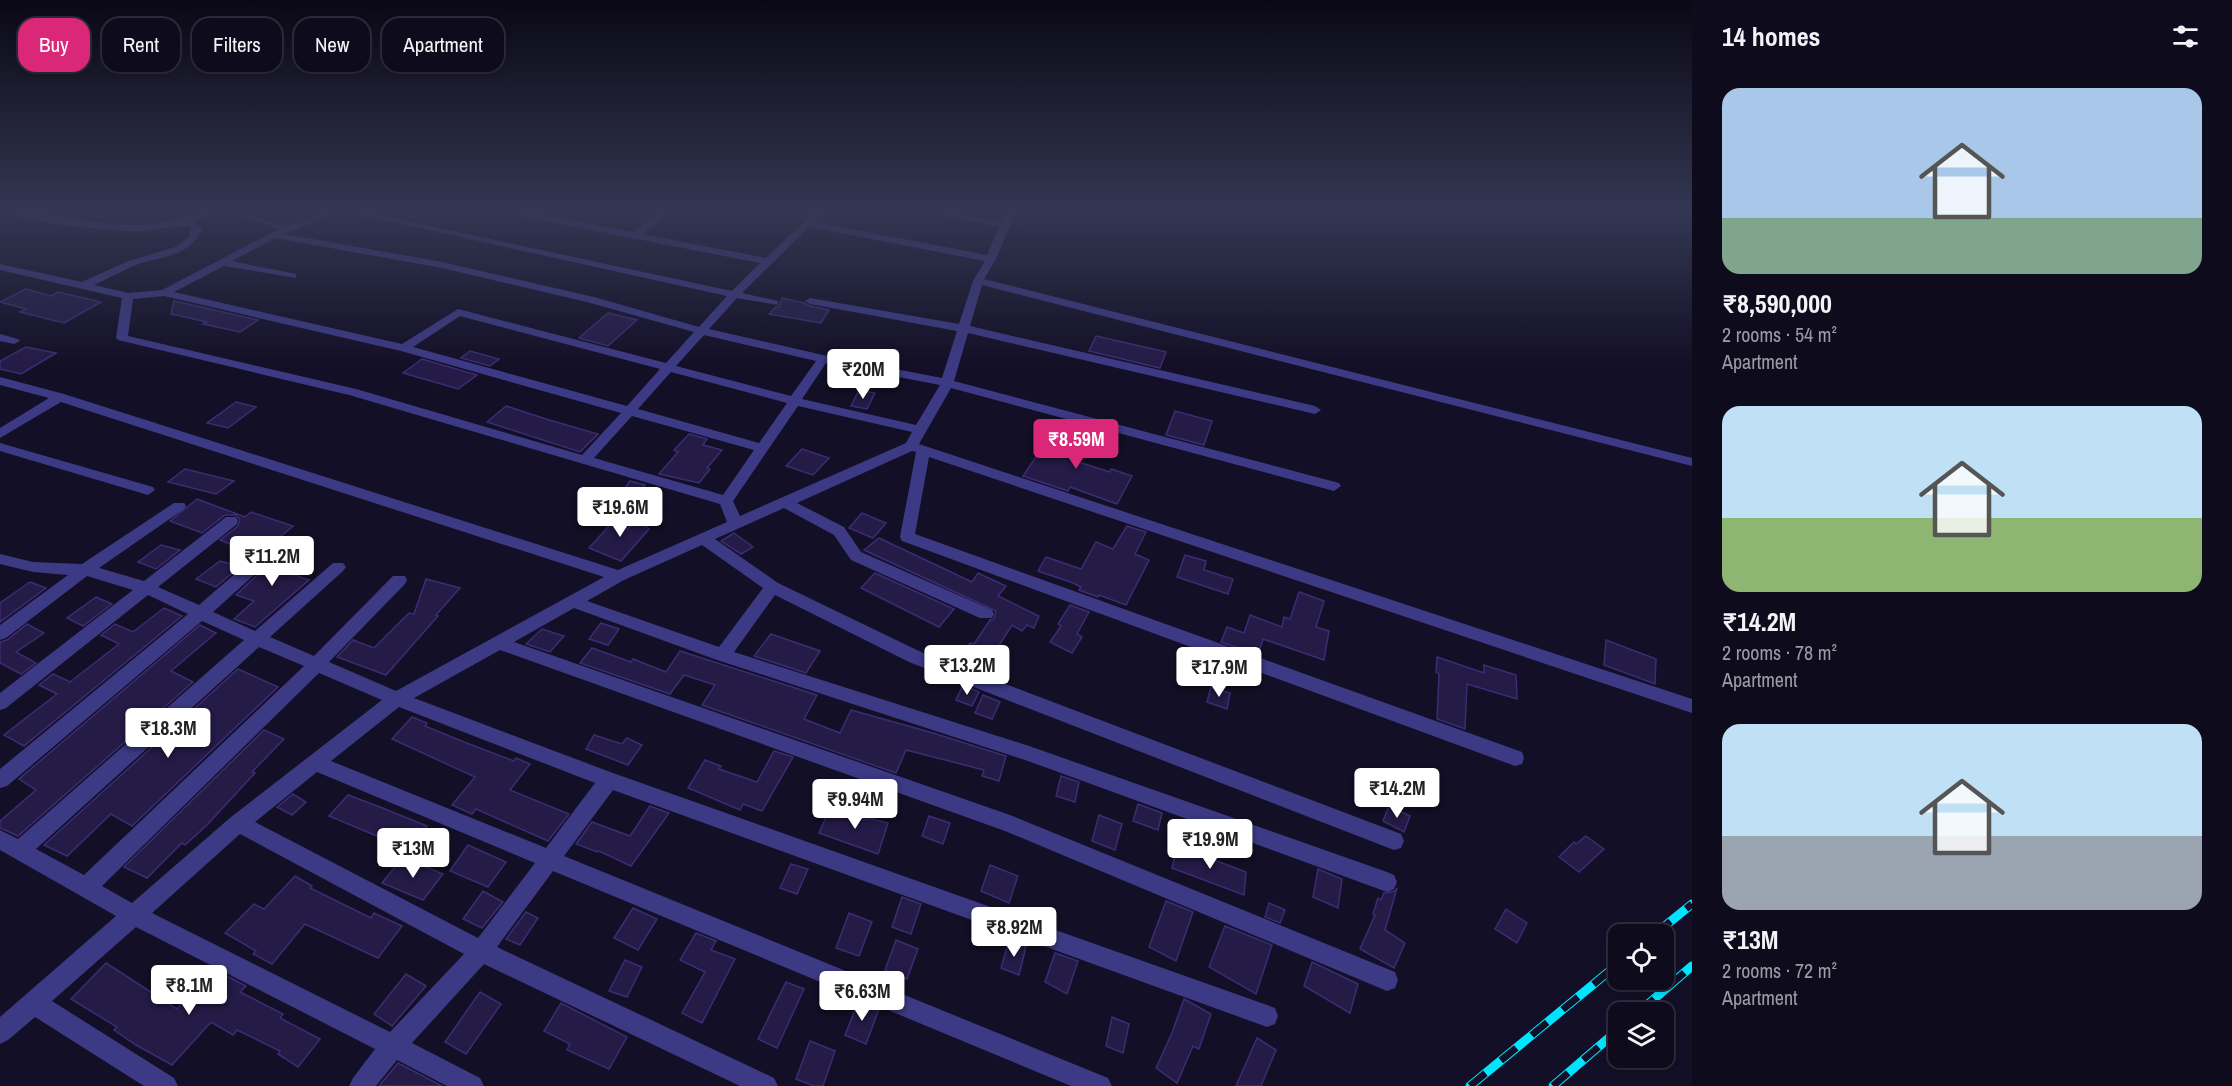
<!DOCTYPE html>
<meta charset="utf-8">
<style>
:root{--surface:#0e0b1c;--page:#1c1929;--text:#f1f3f6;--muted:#9b9ba3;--line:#2e2b3b;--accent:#db2777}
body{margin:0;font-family:"Archivo Narrow",sans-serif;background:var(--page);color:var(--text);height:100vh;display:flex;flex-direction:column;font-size:22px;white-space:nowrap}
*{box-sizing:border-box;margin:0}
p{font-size:20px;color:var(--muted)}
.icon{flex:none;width:33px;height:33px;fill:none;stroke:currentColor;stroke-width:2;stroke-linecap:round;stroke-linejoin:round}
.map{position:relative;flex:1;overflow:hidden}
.drawer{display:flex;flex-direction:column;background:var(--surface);width:540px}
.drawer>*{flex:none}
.hud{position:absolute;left:18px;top:18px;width:570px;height:54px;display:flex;gap:12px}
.buttons{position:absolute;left:1608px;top:924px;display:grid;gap:12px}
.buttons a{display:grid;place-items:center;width:66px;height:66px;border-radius:12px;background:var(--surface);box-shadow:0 3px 9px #0003,0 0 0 2px var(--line);font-size:30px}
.price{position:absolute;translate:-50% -51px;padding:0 14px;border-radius:6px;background:#fff;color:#222;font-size:20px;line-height:39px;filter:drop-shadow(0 2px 3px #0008)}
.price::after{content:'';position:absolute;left:50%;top:36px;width:18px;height:14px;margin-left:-9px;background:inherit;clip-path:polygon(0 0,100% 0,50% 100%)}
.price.active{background:var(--accent);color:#fff}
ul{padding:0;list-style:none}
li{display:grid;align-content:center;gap:12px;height:318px;padding:0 30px}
li span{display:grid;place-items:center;height:186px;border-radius:18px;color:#555}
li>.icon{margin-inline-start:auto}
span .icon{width:108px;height:108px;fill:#fffc;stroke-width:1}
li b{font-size:26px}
h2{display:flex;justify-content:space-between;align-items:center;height:72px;padding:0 30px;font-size:26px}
.chip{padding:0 21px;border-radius:18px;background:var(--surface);box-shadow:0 3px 9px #0003,0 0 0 2px var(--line);font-size:21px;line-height:54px}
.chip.active{background:var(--accent);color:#fff}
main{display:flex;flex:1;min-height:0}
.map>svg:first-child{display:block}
</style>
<main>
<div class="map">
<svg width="1692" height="1086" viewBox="0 0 1692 1086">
<rect width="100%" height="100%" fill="#130f26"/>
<g fill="#241b47" stroke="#3b2d73" stroke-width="1.5">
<path d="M26 289 51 296 58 292 101 302 64 323 20 312 26 309 0 302Z"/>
<path d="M782 298 804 303 810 306 829 310 821 323 769 314 776 307H779Z"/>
<path d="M174 301 258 320 240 332 203 324 207 322 171 314Z"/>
<path d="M608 313 637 320 608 346 579 338Z"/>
<path d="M1096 336 1149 348 1166 352 1160 368 1089 351Z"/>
<path d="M26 347 56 353 21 374 0 369V361Z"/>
<path d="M470 351 499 359 490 366 461 358Z"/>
<path d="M422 359 477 375 458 389 403 373Z"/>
<path d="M859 390 875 393 867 409 851 406Z"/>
<path d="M236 402 256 407 228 428 207 423Z"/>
<path d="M506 406 546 419 598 434 580 452 487 422Z"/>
<path d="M1175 411 1212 421 1204 445 1166 435Z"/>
<path d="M1064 427 1088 434 1072 460 1110 472 1111 469 1132 476 1117 504 1070 487 1068 491 1023 476 1042 448 1049 450Z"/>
<path d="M689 434 707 439 703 445 722 450 707 468 710 469 699 483 659 474 678 452 674 450Z"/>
<path d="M802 449 829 458 813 475 786 466Z"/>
<path d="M185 469 234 481 216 494 168 482Z"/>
<path d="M630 481 645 485 632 503 616 500Z"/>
<path d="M197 499 245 517 251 512 293 526 280 537H274L216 587 196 579 220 561 231 564 237 547 220 540 237 527 240 520 236 515H225L202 533 170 521Z"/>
<path d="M862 513 886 523 873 538 849 528Z"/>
<path d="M618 516 635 521 627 530 638 520 649 529 621 561 589 548Z"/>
<path d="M1127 526 1146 532 1135 554 1149 560 1126 605 1099 595 1098 597 1079 590 1081 587 1073 583 1038 571 1046 557 1081 569 1096 542 1113 549Z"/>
<path d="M734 533 753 547 741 554 721 541Z"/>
<path d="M879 538 972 582 978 573 1006 586 998 596 1039 616 1034 628 1027 625 1022 631 1012 625 984 669 960 658 970 643 974 644 990 620 994 619 996 611 864 550Z"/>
<path d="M161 545 180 550 156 569 138 562Z"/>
<path d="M289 545 309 552 286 572 309 580 255 627 234 619 254 601 236 595Z"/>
<path d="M1185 555 1206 561 1204 570 1233 579 1228 594 1177 577Z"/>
<path d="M875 573 954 609 939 627 861 588Z"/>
<path d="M426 579 460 588 436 615 438 616 386 675 337 657 353 640 374 648 409 613 414 614Z"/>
<path d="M30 582 46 588 0 622V603Z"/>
<path d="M1299 592 1324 601 1316 627 1329 631 1324 660 1263 639 1258 655 1221 642 1227 627 1244 633 1250 615 1282 627 1284 617 1290 619Z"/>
<path d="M96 597 112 604 83 626 67 618Z"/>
<path d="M1070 605 1089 612 1077 634 1082 637 1072 653 1050 642 1061 626 1058 624Z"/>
<path d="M164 608 182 616 24 746 4 735 57 694 39 685 53 674 70 682 119 644 101 635 115 624 133 632Z"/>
<path d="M601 623 619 629 608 645 589 639Z"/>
<path d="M27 624 44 633 16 652 36 663 21 674 0 663V642L7 640Z"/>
<path d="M200 625 216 633 171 671 193 682 18 836 0 828V821L36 790 19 779Z"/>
<path d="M542 629 564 636 550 652 526 644Z"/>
<path d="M771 634 820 651 806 673 754 656Z"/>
<path d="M1606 640 1656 659 1655 684 1604 665Z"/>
<path d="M592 648 631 662 633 659 666 672 680 651 817 695 804 719 840 733 851 710 933 733 1006 756 999 781 982 776 984 770 906 750 896 773 702 705 715 685 684 675 670 694 580 663Z"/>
<path d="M1437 657 1484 673V665L1516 675 1517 699 1467 684 1465 729 1437 719 1439 674 1436 672Z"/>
<path d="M238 669 278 687 132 826 111 814 67 856 44 845Z"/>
<path d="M963 685 979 692 972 706 956 700Z"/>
<path d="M1211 687 1230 693 1227 709 1207 702Z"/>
<path d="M983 695 1000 702 992 719 975 713Z"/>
<path d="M412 717 427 723 425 726 464 742 514 761 516 758 530 764 510 790 569 814 548 841 476 809 472 814 452 805 475 777 392 739Z"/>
<path d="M264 730 284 739 252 772 255 773 206 826 185 845 182 843 147 878 124 867Z"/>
<path d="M594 735 622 744 627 738 642 745 628 765 586 749Z"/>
<path d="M774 751 793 757 762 811 743 804 740 810 688 788 705 760 721 766 719 769 757 782Z"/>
<path d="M1061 776 1079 782 1075 802 1056 796Z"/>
<path d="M293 794 306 802 292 815 277 807Z"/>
<path d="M348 795 380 807 427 826 408 849 329 816Z"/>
<path d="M1138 804 1162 813 1158 830 1133 821Z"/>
<path d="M650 806 669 813 631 866 599 851 597 852 576 844 592 822 630 836Z"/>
<path d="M1389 806 1410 816 1404 832 1383 821Z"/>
<path d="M830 808 867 820 868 818 888 823 878 854 819 833Z"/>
<path d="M1099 815 1122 824 1115 850 1092 841Z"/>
<path d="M929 816 950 823 943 844 922 836Z"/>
<path d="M1586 836 1604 849 1579 872 1559 857 1574 842 1576 844Z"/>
<path d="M468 845 506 862 488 887 450 871Z"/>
<path d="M1177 846 1246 872 1244 895 1172 868Z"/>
<path d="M403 857 443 874 423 900 382 883Z"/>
<path d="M791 864 808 869 797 894 780 888Z"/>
<path d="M990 865 1018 876 1009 903 981 891Z"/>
<path d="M1318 869 1342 879 1338 908 1313 897Z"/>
<path d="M295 876 312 886 310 888 371 918 374 913 402 926 378 958 305 924 272 964 253 954 256 951 225 933 254 904 264 909Z"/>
<path d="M1397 888 1385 930 1405 943 1394 968 1360 949 1375 915 1373 914 1378 898 1381 900 1384 893 1395 891Z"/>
<path d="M483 891 503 902 482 928 463 919Z"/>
<path d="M902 897 921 904 911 934 892 927Z"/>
<path d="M1166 901 1193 912 1176 961 1149 947Z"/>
<path d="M1269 903 1285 910 1280 923 1265 917Z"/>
<path d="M633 908 657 919 638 950 614 938Z"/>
<path d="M1506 909 1527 923 1517 943 1495 929Z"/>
<path d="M526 912 538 918 520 945 506 939Z"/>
<path d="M849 913 872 922 859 956 836 948Z"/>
<path d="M1225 926 1272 945 1256 994 1209 967Z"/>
<path d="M696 933 716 941 711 950 735 959 702 1023 682 1013 705 972 680 960Z"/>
<path d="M896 940 918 949 907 979 885 970Z"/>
<path d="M1009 940 1026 947 1019 975 1001 968Z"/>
<path d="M1055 953 1078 961 1067 994 1045 982Z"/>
<path d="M625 960 642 967 627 997 609 991Z"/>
<path d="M1312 962 1358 984 1350 1013 1304 986Z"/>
<path d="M106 963 177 1009 208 973 223 981 227 976 246 986 240 992 283 1014 280 1018 320 1039 298 1067 278 1054 280 1051 237 1030 233 1035 211 1022 172 1065 136 1045 114 1030 117 1027 71 999Z"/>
<path d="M406 974 426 986 392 1026 374 1014Z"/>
<path d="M786 982 804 989 777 1048 758 1039Z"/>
<path d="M480 992 501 1004 466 1054 445 1042Z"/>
<path d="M1184 999 1211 1014 1199 1049 1193 1046 1177 1083 1156 1068 1172 1033Z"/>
<path d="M859 1000 879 1009 866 1044 845 1035Z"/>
<path d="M561 1003 627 1037 609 1069 567 1050 570 1044 544 1031Z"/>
<path d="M1112 1017 1129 1024 1123 1053 1106 1046Z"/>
<path d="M1257 1038 1276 1050 1261 1086H1236Z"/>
<path d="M810 1041 835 1051 823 1086H814L796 1079Z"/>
<path d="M398 1063 442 1086H379Z"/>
</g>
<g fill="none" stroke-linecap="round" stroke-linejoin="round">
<g fill="#3d3a85" fill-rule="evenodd">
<path d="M15 213C55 212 95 225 136 225 164 225 189 213 215 213L194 222 202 229C190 258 159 256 133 266 120 272 107 279 94 285L128 293 162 290 279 229 230 213C252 213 268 225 287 225 299 226 315 213 333 213L285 234 442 262 594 297 699 327 727 296 351 213H369L732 291 760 263 519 216 514 213H533L633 232 658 213H669L643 234 766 258 813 213H823L814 222 987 255 999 227 935 213H954L1002 222 1005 213H1015L996 259 984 279 1692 458V466L982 285 970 326 1315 406 1321 410 1315 414 968 333 954 381 1339 483 1341 486 1334 491 951 388 919 444 1692 699V713L929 457 915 534 1522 752 1524 758 1522 764 1515 766 902 541 900 537 916 452 912 451 797 503 844 527 861 552 992 610 994 614 992 618H980L851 560 834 535 784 508 715 539 778 583 921 652 1401 834 1404 841 1401 848 1394 850 909 662 775 595 734 652 1029 746 1387 872 1394 875 1397 882 1394 889 1387 892 1028 761 717 660 574 608 514 642 1010 815 1395 972 1398 980 1395 988 1387 991 1005 831 500 650 414 698 613 773 1267 1005 1275 1008 1278 1016 1275 1024 1267 1027 613 790 564 856 1108 1078 1112 1086H1071L553 871 497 947 774 1078 778 1086H740L484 964 412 1043 480 1078 484 1086H447L397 1060 376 1086H349L353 1078 375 1049 136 927 52 1001 174 1078 178 1086H144L35 1017 8 1040 0 1044V1017L116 916 0 850V830L18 839 244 640 202 621 7 786 0 788V769L188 614 148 595 6 708 0 710V693L133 590 87 576 6 638 0 640V625L68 575 33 572 0 564V554L33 562 82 564 174 503H184L186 506 184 509 99 568 144 581 226 517H236L238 521 236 525 158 587 199 605 275 539H285L288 543 285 547 213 612 255 631 333 563H343L346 567 343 571 270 637 314 656 393 576H405L407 580 405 584 329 662 396 691 604 577 61 402 0 438V428L49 398 0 385V377L64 394 618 570 727 522 720 504 349 395 118 340 116 338 122 298 0 270V264L82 282 126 262 175 247 189 237 191 227C175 224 156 231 140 231 117 232 31 224 15 213ZM809 227 985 261 973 281 959 324 810 298 805 301 810 304 957 331 942 378 823 355 709 329 737 298 778 305V301L742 293ZM275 238 442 268 587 302 694 332 666 363 458 309 402 344 174 292 224 266 296 278V274L232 261ZM164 296 401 351 621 413 582 455 356 389 128 336 133 299ZM460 316 660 369 627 406 413 347ZM704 335 816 361 791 396 676 366ZM826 363 940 385 916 425 802 399ZM671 372 787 403 759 443 638 409ZM798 406 912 432 906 443 740 516 733 501ZM632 416 754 450 723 495 594 458ZM702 545 763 588 719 647 587 601 624 580ZM259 647 304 666 84 875 36 849ZM319 673 382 700 231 817 132 903 102 886ZM399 707 595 783 546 848 331 761ZM317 772 535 863 478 938 255 822ZM240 834 464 954 390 1032 152 913Z"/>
<path d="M0 334 18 339 20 341 14 344 0 341Z"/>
<path d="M0 443 153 487 155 490 148 495 0 451Z"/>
</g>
<g stroke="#00e5ff" stroke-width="9">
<g id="rail">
<path d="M1655 934 1692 904"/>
<path d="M1639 1012 1692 966"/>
<path d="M1470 1086 1618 964"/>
<path d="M1553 1086 1618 1030"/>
</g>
</g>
<use href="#rail" stroke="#130f26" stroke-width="7" stroke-dasharray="20" stroke-linecap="butt"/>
</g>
<linearGradient id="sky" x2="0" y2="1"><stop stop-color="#0a0815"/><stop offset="0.58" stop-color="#333752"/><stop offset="1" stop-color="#333752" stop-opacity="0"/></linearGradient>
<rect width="1692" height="365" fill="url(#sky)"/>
</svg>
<div class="buttons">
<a><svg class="icon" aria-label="locate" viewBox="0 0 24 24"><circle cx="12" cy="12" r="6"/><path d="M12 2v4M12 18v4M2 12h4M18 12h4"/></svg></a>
<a><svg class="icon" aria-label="layers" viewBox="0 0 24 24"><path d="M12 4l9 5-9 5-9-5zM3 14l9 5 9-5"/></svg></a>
</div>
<b class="price" style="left:863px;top:400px">₹20M</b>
<b class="price active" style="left:1076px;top:470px">₹8.59M</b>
<b class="price" style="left:620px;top:538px">₹19.6M</b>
<b class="price" style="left:272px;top:587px">₹11.2M</b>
<b class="price" style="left:967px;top:696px">₹13.2M</b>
<b class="price" style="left:1219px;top:698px">₹17.9M</b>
<b class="price" style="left:168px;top:759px">₹18.3M</b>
<b class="price" style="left:1397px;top:819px">₹14.2M</b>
<b class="price" style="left:855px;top:830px">₹9.94M</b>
<b class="price" style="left:1210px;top:870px">₹19.9M</b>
<b class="price" style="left:413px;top:879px">₹13M</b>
<b class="price" style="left:1014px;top:958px">₹8.92M</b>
<b class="price" style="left:189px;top:1016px">₹8.1M</b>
<b class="price" style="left:862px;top:1022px">₹6.63M</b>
<div class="hud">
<a class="chip active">Buy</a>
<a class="chip">Rent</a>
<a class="chip">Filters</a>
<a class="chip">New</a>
<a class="chip">Apartment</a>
</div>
</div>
<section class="drawer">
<h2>14 homes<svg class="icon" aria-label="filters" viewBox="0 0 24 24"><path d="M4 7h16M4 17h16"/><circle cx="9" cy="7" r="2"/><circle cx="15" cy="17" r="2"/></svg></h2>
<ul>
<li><span style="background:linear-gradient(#a9c7e8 70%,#7fa58c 0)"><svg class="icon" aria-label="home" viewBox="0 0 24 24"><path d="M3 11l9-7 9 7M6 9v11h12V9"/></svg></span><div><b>₹8,590,000</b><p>2 rooms · 54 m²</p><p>Apartment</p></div></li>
<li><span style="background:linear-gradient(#bfe0f5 60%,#8fb573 0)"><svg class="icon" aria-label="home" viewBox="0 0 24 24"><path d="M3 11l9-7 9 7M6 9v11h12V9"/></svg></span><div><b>₹14.2M</b><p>2 rooms · 78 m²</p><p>Apartment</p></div></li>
<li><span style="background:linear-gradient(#bfe0f5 60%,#9aa5b1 0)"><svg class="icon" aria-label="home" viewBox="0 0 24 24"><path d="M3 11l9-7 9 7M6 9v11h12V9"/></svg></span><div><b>₹13M</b><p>2 rooms · 72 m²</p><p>Apartment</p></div></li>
</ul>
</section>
</main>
